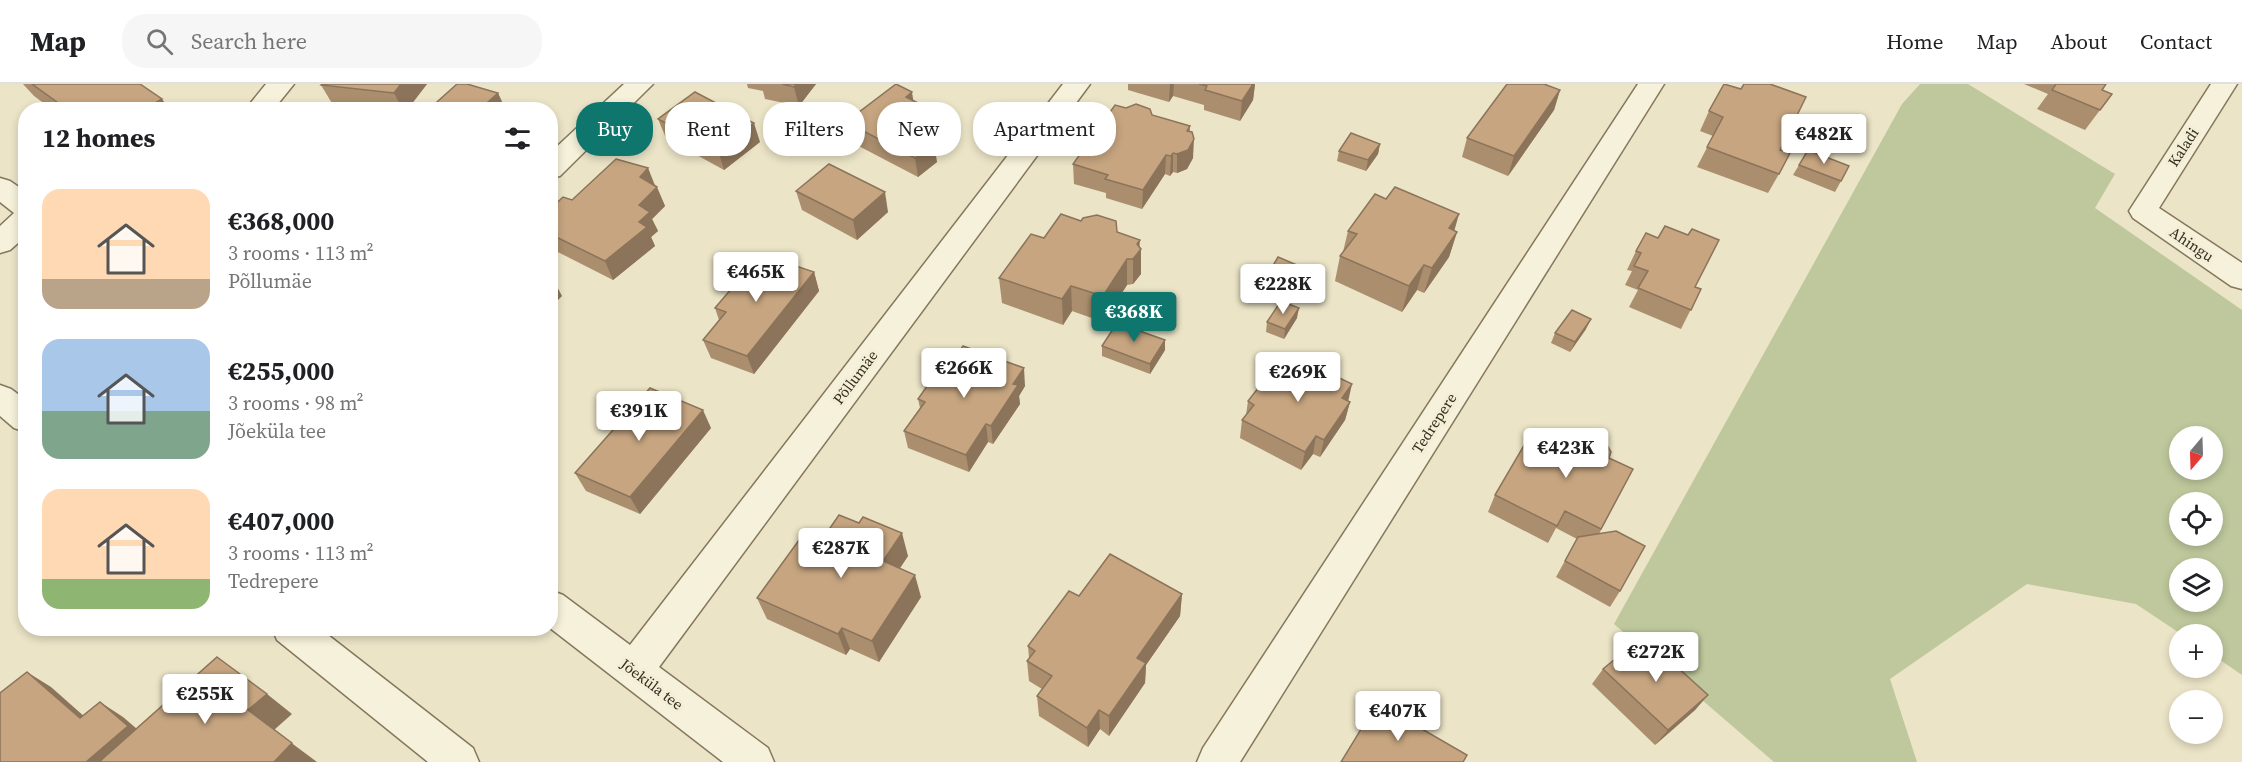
<!DOCTYPE html>
<meta charset="utf-8">
<style>
:root{--surface:#fff;--page:#f6f6f6;--text:#202124;--muted:#757577;--line:#e0e0e0;--accent:#0f766e}
body{margin:0;font-family:"Source Serif 4",serif;background:var(--page);color:var(--text);height:100vh;display:flex;flex-direction:column;font-size:22px;white-space:nowrap}
*{box-sizing:border-box;margin:0}
p{font-size:20px;color:var(--muted)}
.icon{flex:none;width:33px;height:33px;fill:none;stroke:currentColor;stroke-width:2;stroke-linecap:round;stroke-linejoin:round}
.map{position:relative;flex:1;overflow:hidden}
.panel{position:absolute;left:18px;top:18px;width:540px;height:534px;display:flex;flex-direction:column;background:var(--surface);border-radius:24px;box-shadow:0 3px 9px #0003}
.panel>*{flex:none}
.top-card{position:absolute;left:576px;top:18px;width:570px;height:54px;display:flex;gap:12px}
.needle{width:39px;rotate:199deg}
.tools{position:absolute;left:2169px;top:342px;display:grid;gap:12px}
.tools a{display:grid;place-items:center;width:54px;height:54px;border-radius:50%;background:var(--surface);box-shadow:0 3px 9px #0003;font-size:30px}
.price{position:absolute;translate:-50% -51px;padding:0 14px;border-radius:6px;background:#fff;color:#222;font-size:20px;line-height:39px;filter:drop-shadow(0 2px 3px #0008)}
.price::after{content:'';position:absolute;left:50%;top:36px;width:18px;height:14px;margin-left:-9px;background:inherit;clip-path:polygon(0 0,100% 0,50% 100%)}
.price.current{background:var(--accent);color:#fff}
ul{padding:0;list-style:none}
li{display:flex;align-items:center;gap:18px;height:150px;padding:0 24px}
li span{display:grid;place-items:center;flex:none;width:168px;height:120px;border-radius:18px;color:#555}
li>.icon{margin-inline-start:auto}
span .icon{width:72px;height:72px;fill:#fffc;stroke-width:1}
li b{font-size:26px}
h2{display:flex;justify-content:space-between;align-items:center;height:72px;padding:0 24px;font-size:26px}
.tag{padding:0 21px;border-radius:24px;background:var(--surface);box-shadow:0 3px 9px #0003;font-size:21px;line-height:54px}
.tag.current{background:var(--accent);color:#fff}
header{display:flex;align-items:center;gap:36px;box-sizing:border-box;height:84px;padding:0 30px;background:var(--surface);border-bottom:2px solid var(--line)}
header strong{font-size:28px}
nav{display:flex;gap:33px;margin-inline-start:auto;font-size:21px}
.search{width:420px;height:54px;background:var(--page);display:flex;align-items:center;gap:15px;box-sizing:border-box;padding:0 21px;border-radius:24px;color:var(--muted);font-size:22px}
.map>svg:first-child{display:block}
</style>
<header>
<strong>Map</strong>
<div class="search"><svg class="icon" aria-label="search" viewBox="0 0 24 24"><circle cx="10" cy="10" r="6"/><path d="M15 15l6 6"/></svg>Search here</div>
<nav><a>Home</a><a>Map</a><a>About</a><a>Contact</a></nav>
</header>
<div class="map">
<svg width="2242" height="678" viewBox="0 0 2242 678">
<rect width="100%" height="100%" fill="#ebe4c7"/>
<path fill="#bec89c" fill-rule="evenodd" d="M1920 0H1968L2115 90 2095 124 2242 226V591L2213 571 2212 550H2181L2136 520 2027 500 1890 595 1917 678H1774L1614 540 1902 20ZM2180 352H2212V386H2180ZM2180 418H2212V452H2180ZM2180 484H2212V518H2180Z"/>
<g fill="none" stroke-linecap="round" stroke-linejoin="round">
<g stroke="#85775e" stroke-width="3">
<g id="minor">
<path d="M266 0H294L273 26H245Z"/>
<path d="M624 0H653L560 92 550 94V69Z"/>
<path d="M1063 0H1090L659 583 768 664 774 678H723L550 544V506L563 511 630 561Z"/>
<path d="M1638 0H1664L1240 678H1197L1203 664Z"/>
<path d="M2211 0H2237L2159 124 2242 179V205L2231 202 2133 134 2129 127Z"/>
<path d="M0 94 10 97 26 108V152L10 166 0 169V142L14 129 0 118Z"/>
<path d="M0 301 11 305 26 316V348L14 344 0 332Z"/>
<path d="M272 544H319L473 664 479 678H428L277 556Z"/>
</g>
</g>
<use href="#minor" fill="#f6f1da" fill-rule="evenodd"/>
</g>
<g fill="#aa8e6e">
<path d="M23 0H140L170 26H53L34 12Z"/>
<path d="M427 0 407 26H378L333 21 321 1Z"/>
<path d="M747 0H816L799 22 765 15 763 7 748 4Z"/>
<path d="M1128 0H1255L1253 16 1240 37 1204 26V21L1173 12 1169 18 1128 6Z"/>
<path d="M1724 0 1780 66 1779 90 1768 109 1697 83 1713 52 1700 47 1709 27Z"/>
<path d="M2024 0H2106L2102 6 2112 10 2085 46 2037 25 2048 10Z"/>
<path d="M1560 6 1554 26 1508 92 1462 73 1467 54Z"/>
<path d="M913 16 929 42 919 51 937 78 918 93 851 58 846 38Z"/>
<path d="M1152 31 1190 42V48L1193 74 1187 85 1177 89 1173 88 1170 92 1165 90 1142 125 1106 114V109L1074 100 1073 80Z"/>
<path d="M658 35 760 58 724 86 666 54Z"/>
<path d="M1380 60 1378 70 1366 87 1337 77 1339 67Z"/>
<path d="M1808 66 1841 97 1835 108 1793 91Z"/>
<path d="M648 84 655 101 665 122 652 135 658 147 651 153 655 162 613 196 550 164V125Z"/>
<path d="M796 107 888 128 857 156 802 126Z"/>
<path d="M1454 146 1457 148 1449 173 1424 209 1417 206 1402 228 1335 197 1340 172 1343 168 1348 147Z"/>
<path d="M1117 148 1139 163 1141 190 1133 200 1127 201 1103 238 1072 227 1063 241 1002 219 999 194 1044 154Z"/>
<path d="M1646 149 1695 203 1701 205 1681 245 1629 223 1638 206 1625 201 1632 187 1627 186 1636 167Z"/>
<path d="M1271 185 1311 187 1310 197 1301 209 1269 195Z"/>
<path d="M814 188 819 207 754 290 711 274 703 256 719 236 715 224Z"/>
<path d="M1297 234 1284 255 1266 248 1267 238Z"/>
<path d="M1586 245 1570 268 1551 259 1555 249Z"/>
<path d="M1102 262 1165 266 1150 290 1102 272Z"/>
<path d="M1025 302 1019 312 1020 320 993 360 988 358 969 388 908 364 904 347 920 324 918 315Z"/>
<path d="M1248 317H1348L1350 318 1345 336 1320 373 1313 370 1301 386 1240 354 1242 336 1246 331Z"/>
<path d="M711 344 640 430 586 407 575 389Z"/>
<path d="M1538 364 1609 374 1633 385 1599 450 1620 507 1610 523 1556 493 1577 455 1556 444 1548 459 1488 428 1495 411Z"/>
<path d="M819 460 908 472 900 484 921 513 879 578 850 565 846 571 767 535 757 514Z"/>
<path d="M1182 510 1180 532 1146 581 1145 599 1109 652 1100 645 1088 663 1039 632 1037 612 1042 605 1029 597 1027 577 1029 574 1028 562 1079 512Z"/>
<path d="M1603 585 1708 611 1695 626 1655 661 1592 600Z"/>
</g>
<g fill="#8b745a">
<path d="M401 0H427L407 26H403L394 9Z"/>
<path d="M796 0H816L799 22 794 3Z"/>
<path d="M1170 0H1174L1173 12 1169 18Z"/>
<path d="M1253 0H1255L1253 16 1240 37 1242 17Z"/>
<path d="M1560 6 1554 26 1508 92 1514 72Z"/>
<path d="M912 8 915 28 906 13Z"/>
<path d="M498 9 506 26H479Z"/>
<path d="M162 15 170 26H143Z"/>
<path d="M926 23 929 42 905 62 901 42Z"/>
<path d="M754 39 760 58 724 86 718 66Z"/>
<path d="M1194 55 1193 74 1187 85 1177 89V70Z"/>
<path d="M934 58 937 78 918 93 915 74Z"/>
<path d="M1380 60 1378 70 1366 87 1368 76Z"/>
<path d="M1173 69V88L1170 92 1171 72Z"/>
<path d="M1166 71 1165 90 1142 125 1143 106Z"/>
<path d="M648 84 655 103H657L665 122 652 135 658 147 651 153 655 162 613 196 605 177 639 138 640 93Z"/>
<path d="M885 108 888 128 857 156 853 136Z"/>
<path d="M1459 130 1452 155 1457 148 1449 173 1424 209 1432 184 1449 144Z"/>
<path d="M1140 156 1139 167 1141 165V190L1133 200V175L1137 160Z"/>
<path d="M1127 175V201L1103 238V212Z"/>
<path d="M1424 181 1417 206 1402 228 1409 202Z"/>
<path d="M1311 187 1310 197 1301 209 1303 199Z"/>
<path d="M814 188 819 207 754 290 747 272Z"/>
<path d="M552 193 562 212 550 224V195Z"/>
<path d="M1071 202 1072 227 1063 241 1062 215Z"/>
<path d="M1299 224 1297 234 1284 255 1285 245Z"/>
<path d="M1591 235 1586 245 1570 268 1575 258Z"/>
<path d="M1165 256V266L1150 290V280Z"/>
<path d="M1024 284 1025 302 1019 312 1020 320 993 360 991 342 1013 300Z"/>
<path d="M1352 300 1348 318 1342 314Z"/>
<path d="M1350 318 1345 336 1320 373 1324 356Z"/>
<path d="M703 326 711 344 640 430 630 413Z"/>
<path d="M986 340 988 358 969 388 966 371Z"/>
<path d="M1316 352 1313 370 1301 386 1305 368Z"/>
<path d="M902 449 908 472 890 499 883 477Z"/>
<path d="M915 491 921 513 879 578 872 557Z"/>
<path d="M1182 510 1180 532 1146 581 1145 599 1109 652V632L1137 574Z"/>
<path d="M842 544 850 565 846 571 838 550Z"/>
<path d="M27 588 51 603 103 649 80 634Z"/>
<path d="M267 610 292 630 274 646 317 678H274L248 626Z"/>
<path d="M1708 611 1695 626 1655 661 1668 646Z"/>
<path d="M100 618 123 633 151 657 126 678H86Z"/>
<path d="M1099 626 1100 645 1088 663 1087 644Z"/>
</g>
<g fill="#c6a580" stroke="#8b745a" stroke-width="1.5">
<path d="M32 0H140L162 15 143 26H68Z"/>
<path d="M322 0H401L394 9 321 1Z"/>
<path d="M457 0H467L498 9 479 26H428Z"/>
<path d="M782 0H796L794 3Z"/>
<path d="M896 0 912 8 906 13 926 23 901 42 934 58 915 74 846 38Z"/>
<path d="M1199 0H1253L1242 17 1205 6 1207 2Z"/>
<path d="M1507 0H1544L1560 6 1514 72 1467 54Z"/>
<path d="M1724 0 1741 5 1744 0H1770L1806 13 1780 66 1790 69 1779 90 1707 63 1723 33 1709 27Z"/>
<path d="M2056 0H2106L2102 6 2112 10 2100 26 2052 6Z"/>
<path d="M695 8 754 39 718 66 658 35Z"/>
<path d="M1136 20 1150 25 1152 31 1190 42 1187 47 1192 48 1194 55 1188 66 1177 70 1173 69 1171 72 1166 71 1143 106 1105 95 1108 91 1073 80 1115 21 1126 24Z"/>
<path d="M1351 49 1380 60 1368 76 1339 67Z"/>
<path d="M1808 66 1849 82 1841 97 1799 81Z"/>
<path d="M616 75 648 84 640 93 657 103 639 121 650 128 639 138 647 143 605 177 550 150V125L563 113 572 116Z"/>
<path d="M829 80 885 108 853 136 796 107Z"/>
<path d="M1395 103 1459 130 1449 144 1457 148 1432 184 1424 181 1409 202 1340 172 1357 150 1348 147 1375 110 1386 115Z"/>
<path d="M1061 130 1081 137 1083 134 1097 131 1116 137 1117 148 1140 156 1137 160 1141 165 1133 175H1127L1103 212 1071 202 1062 215 999 194 1031 150 1044 154Z"/>
<path d="M1665 142 1688 151 1692 145 1719 156 1695 203 1701 205 1691 226 1638 204 1648 187 1634 182 1641 169 1636 167 1646 149 1658 154Z"/>
<path d="M761 170 814 188 747 272 703 256 726 228 715 224Z"/>
<path d="M1278 173 1311 187 1303 199 1271 185Z"/>
<path d="M1281 217 1299 224 1285 245 1267 238Z"/>
<path d="M1572 226 1591 235 1575 258 1555 249Z"/>
<path d="M1117 239 1165 256 1150 280 1102 262Z"/>
<path d="M963 262 1024 284 1013 300 1018 301 991 342 986 340 966 371 904 347 925 318 918 315 947 274 954 276Z"/>
<path d="M1294 272 1352 300 1342 314 1350 318 1324 356 1316 352 1305 368 1242 336 1254 321 1248 317 1276 281 1284 285Z"/>
<path d="M650 304 703 326 630 413 575 389Z"/>
<path d="M1549 346 1574 357 1577 352 1590 351 1606 359 1611 368 1609 374 1633 385 1601 445 1565 427 1557 442 1495 411 1526 358 1538 364Z"/>
<path d="M839 431 859 439 863 433 902 449 883 477 915 491 872 557 842 544 838 550 757 514 802 452 819 460Z"/>
<path d="M1616 447 1645 462 1620 507 1565 477 1578 453Z"/>
<path d="M1110 470 1182 510 1137 574 1146 579 1109 632 1099 626 1087 644 1037 612 1052 592 1027 577 1035 567 1028 562 1069 507 1079 512Z"/>
<path d="M1643 552 1708 611 1668 646 1603 585Z"/>
<path d="M217 573 267 610 248 626 292 659 274 678H99Z"/>
<path d="M27 588 80 634 100 618 128 642 86 678H0V609Z"/>
<path d="M1377 619 1467 671 1463 678H1341Z"/>
</g>
<g text-anchor="middle" dominant-baseline="central" stroke-width="6" stroke-linejoin="round" paint-order="stroke">
<g font-size="15" fill="#362d20" stroke="#f3eed6">
<text transform="translate(2183 63) rotate(-57)">Kaladi</text>
<text transform="translate(2192 160) rotate(34)">Ahingu</text>
<text transform="translate(855 293) rotate(-53)">Põllumäe</text>
<text transform="translate(1434 339) rotate(-57)">Tedrepere</text>
<text transform="translate(652 600) rotate(37)">Jõeküla tee</text>
</g>
</g>
</svg>
<div class="tools">
<a><svg class="needle" viewBox="-14 -14 28 28"><path d="M0-13l5 13h-10z" fill="#e53935"/><path d="M0 13l5-13h-10z" fill="#757577"/></svg></a>
<a><svg class="icon" aria-label="locate" viewBox="0 0 24 24"><circle cx="12" cy="12" r="6"/><path d="M12 2v4M12 18v4M2 12h4M18 12h4"/></svg></a>
<a><svg class="icon" aria-label="layers" viewBox="0 0 24 24"><path d="M12 4l9 5-9 5-9-5zM3 14l9 5 9-5"/></svg></a>
<a>+</a>
<a>−</a>
</div>
<b class="price" style="left:1824px;top:81px">€482K</b>
<b class="price" style="left:756px;top:219px">€465K</b>
<b class="price" style="left:1283px;top:231px">€228K</b>
<b class="price current" style="left:1134px;top:259px">€368K</b>
<b class="price" style="left:964px;top:315px">€266K</b>
<b class="price" style="left:1298px;top:319px">€269K</b>
<b class="price" style="left:639px;top:358px">€391K</b>
<b class="price" style="left:1566px;top:395px">€423K</b>
<b class="price" style="left:841px;top:495px">€287K</b>
<b class="price" style="left:1656px;top:599px">€272K</b>
<b class="price" style="left:205px;top:641px">€255K</b>
<b class="price" style="left:1398px;top:658px">€407K</b>
<div class="top-card">
<a class="tag current">Buy</a>
<a class="tag">Rent</a>
<a class="tag">Filters</a>
<a class="tag">New</a>
<a class="tag">Apartment</a>
</div>
<section class="panel">
<h2>12 homes<svg class="icon" aria-label="filters" viewBox="0 0 24 24"><path d="M4 7h16M4 17h16"/><circle cx="9" cy="7" r="2"/><circle cx="15" cy="17" r="2"/></svg></h2>
<ul>
<li><span style="background:linear-gradient(#ffd9b3 75%,#b9a48a 0)"><svg class="icon" aria-label="home" viewBox="0 0 24 24"><path d="M3 11l9-7 9 7M6 9v11h12V9"/></svg></span><div><b>€368,000</b><p>3 rooms · 113 m²</p><p>Põllumäe</p></div></li>
<li><span style="background:linear-gradient(#a9c7e8 60%,#7fa58c 0)"><svg class="icon" aria-label="home" viewBox="0 0 24 24"><path d="M3 11l9-7 9 7M6 9v11h12V9"/></svg></span><div><b>€255,000</b><p>3 rooms · 98 m²</p><p>Jõeküla tee</p></div></li>
<li><span style="background:linear-gradient(#ffd9b3 75%,#8fb573 0)"><svg class="icon" aria-label="home" viewBox="0 0 24 24"><path d="M3 11l9-7 9 7M6 9v11h12V9"/></svg></span><div><b>€407,000</b><p>3 rooms · 113 m²</p><p>Tedrepere</p></div></li>
</ul>
</section>
</div>
